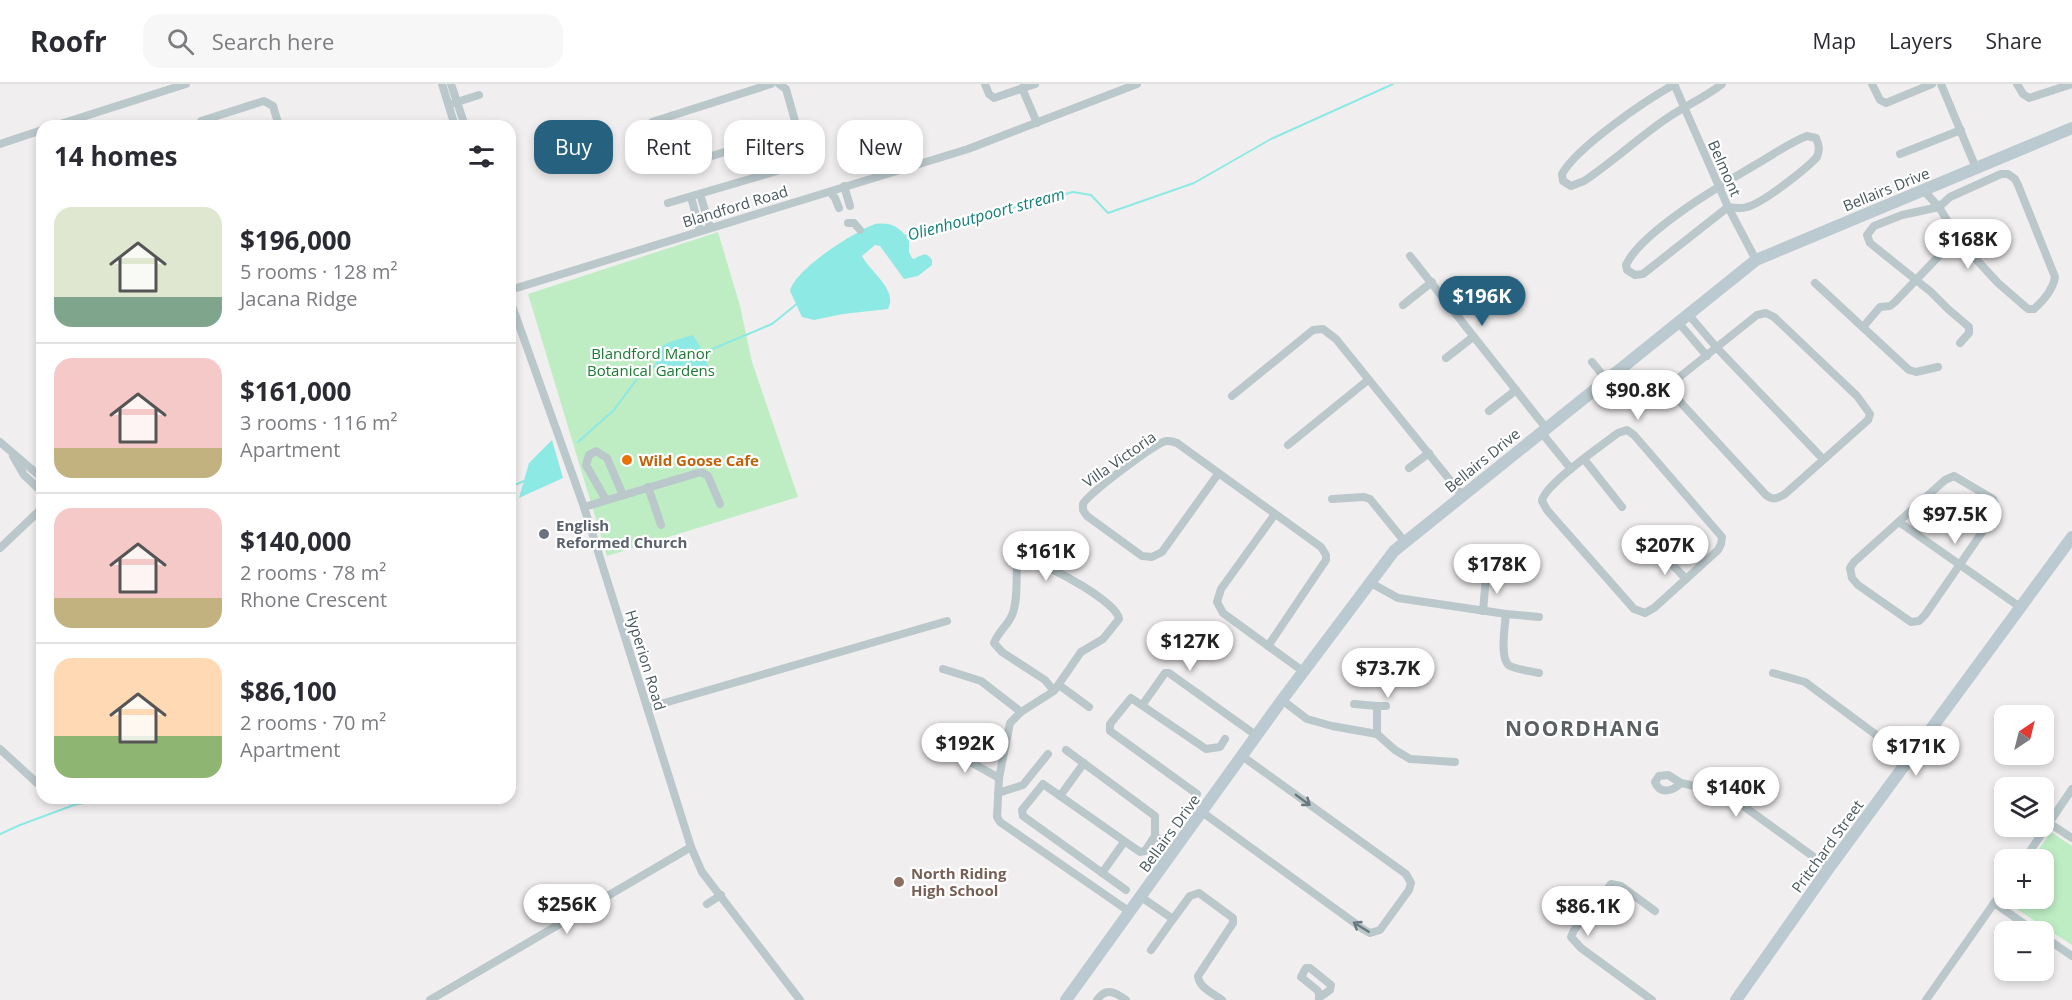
<!DOCTYPE html>
<meta charset="utf-8">
<style>
:root{--surface:#fff;--page:#f7f7f7;--text:#2b2b33;--muted:#7c7c81;--line:#e1e1e2;--accent:#26617f}
body{margin:0;font-family:"Open Sans",sans-serif;background:var(--page);color:var(--text);height:100vh;display:flex;flex-direction:column;font-size:22px;white-space:nowrap}
*{box-sizing:border-box;margin:0}
p{font-size:20px;color:var(--muted)}
.icon{flex:none;width:33px;height:33px;fill:none;stroke:currentColor;stroke-width:2;stroke-linecap:round;stroke-linejoin:round}
.map{position:relative;flex:1;overflow:hidden}
.panel{position:absolute;left:36px;top:36px;width:480px;height:684px;display:flex;flex-direction:column;background:var(--surface);border-radius:18px;box-shadow:0 3px 9px #0003}
.panel>*{flex:none}
.hud{position:absolute;left:534px;top:36px;width:570px;height:54px;display:flex;gap:12px}
.needle{width:39px;rotate:35deg}
.tools{position:absolute;left:1994px;top:621px;display:grid;gap:12px}
.tools a{display:grid;place-items:center;width:60px;height:60px;border-radius:12px;background:var(--surface);box-shadow:0 3px 9px #0003;font-size:30px}
.price{position:absolute;translate:-50% -51px;padding:0 14px;border-radius:21px;background:#fff;color:#222;font-size:20px;line-height:39px;filter:drop-shadow(0 2px 3px #0008)}
.price::after{content:'';position:absolute;left:50%;top:36px;width:18px;height:14px;margin-left:-9px;background:inherit;clip-path:polygon(0 0,100% 0,50% 100%)}
.price.selected{background:var(--accent);color:#fff}
ul{padding:0;list-style:none}
li{display:flex;align-items:center;gap:18px;height:150px;padding:0 18px}
li+li{border-top:2px solid var(--line)}
li span{display:grid;place-items:center;flex:none;width:168px;height:120px;border-radius:18px;color:#555}
li>.icon{margin-inline-start:auto}
span .icon{width:72px;height:72px;fill:#fffc;stroke-width:1}
li b{font-size:26px}
h2{display:flex;justify-content:space-between;align-items:center;height:72px;padding:0 18px;font-size:26px}
.tag{padding:0 21px;border-radius:18px;background:var(--surface);box-shadow:0 3px 9px #0003;font-size:21px;line-height:54px}
.tag.selected{background:var(--accent);color:#fff}
header{display:flex;align-items:center;gap:36px;box-sizing:border-box;height:84px;padding:0 30px;background:var(--surface);border-bottom:2px solid var(--line)}
header strong{font-size:28px}
nav{display:flex;gap:33px;margin-inline-start:auto;font-size:21px}
.search{width:420px;height:54px;background:var(--page);display:flex;align-items:center;gap:15px;box-sizing:border-box;padding:0 21px;border-radius:18px;color:var(--muted);font-size:22px}
.map>svg:first-child{display:block}
</style>
<header>
<strong>Roofr</strong>
<div class="search"><svg class="icon" aria-label="search" viewBox="0 0 24 24"><circle cx="10" cy="10" r="6"/><path d="M15 15l6 6"/></svg>Search here</div>
<nav><a>Map</a><a>Layers</a><a>Share</a></nav>
</header>
<div class="map">
<svg width="2072" height="916" viewBox="0 0 2072 916">
<rect width="100%" height="100%" fill="#f1eeef"/>
<g fill="#beedc4">
<path d="M718 148 740 222 752 278 798 413 607 472 528 210Z"/>
<path d="M2051 748 2072 762V861L2003 816 2043 814V776L2032 775Z"/>
</g>
<g fill="#8de9e3">
<path d="M875 140C892 138 900 143 909 157V168L912 174 914 175C922 171 926 167 932 176V181L918 192 904 195 880 162 875 161 862 172C870 188 898 205 888 225L843 230 814 236 802 233 790 207C795 185 854 148 875 140Z"/>
<path d="M693 251 704 269 709 286 671 293 657 291C650 259 667 259 693 251Z"/>
<path d="M552 356 563 394 519 414 529 379Z"/>
</g>
<g fill="none" stroke-linecap="round" stroke-linejoin="round">
<g stroke="#8de9e3" stroke-width="2">
<path d="M904 152 1073 108 1091 111 1108 129 1194 99 1271 55 1393 0"/>
<path d="M703 269 772 240 798 219"/>
<path d="M578 358 614 326 640 291 657 281"/>
<path d="M510 403 524 397"/>
<path d="M0 750 20 741 74 721 108 714"/>
</g>
<g stroke="#bac7cb" stroke-width="8">
<path d="M442 0 455 42"/>
<path d="M451 0 465 42"/>
<path d="M771 0 652 38 648 45 655 76 662 83H677L797 45"/>
<path d="M985 0 989 10 994 14 1035 0"/>
<path d="M1674 0 1728 123 1756 176"/>
<path d="M1675 0C1646 16 1577 63 1562 90L1563 97 1571 102 1584 97C1611 79 1636 56 1663 37 1682 23 1703 15 1722 0"/>
<path d="M1872 0 1880 16 1886 19 1932 0"/>
<path d="M1941 0 1976 84"/>
<path d="M2017 0 2023 10 2029 14 2072 0"/>
<path d="M1022 4 1037 39"/>
<path d="M454 19 479 11"/>
<path d="M54 42 186 0"/>
<path d="M199 42 201 37 264 17 273 22 279 42"/>
<path d="M1807 52 1816 54C1819 61 1820 65 1817 73 1806 85 1763 119 1747 123 1741 125 1734 124 1728 123L1643 190 1635 191 1627 186 1626 181C1642 146 1728 97 1762 77 1777 68 1791 58 1807 52Z"/>
<path d="M0 60 42 46"/>
<path d="M1900 70 1961 46"/>
<path d="M844 102 850 122"/>
<path d="M1923 106 1939 123 1957 153 1974 173 1998 199 2028 225H2034C2043 217 2053 206 2055 193L2018 101 2015 95 2008 90H2001L1950 113 1939 123 1902 131 1874 142 1867 151 1870 159 1931 208 1948 225 1969 243V249L1960 259"/>
<path d="M830 108 835 114 839 124"/>
<path d="M700 110 710 143"/>
<path d="M691 113 700 146"/>
<path d="M668 119 794 82 802 78 804 69 786 5 779 0"/>
<path d="M848 139H854L860 146"/>
<path d="M1410 172 1546 344"/>
<path d="M1815 199 1909 286 1916 288 1938 283"/>
<path d="M510 206 968 65 1137 0"/>
<path d="M510 216 584 423 691 763 702 788 800 916"/>
<path d="M1403 221 1432 198"/>
<path d="M1766 229 1774 233 1857 312 1870 330 1868 336 1785 410C1778 414 1773 417 1766 411L1682 320C1675 311 1670 305 1677 295L1757 231Z"/>
<path d="M1688 230 1717 264 1822 374"/>
<path d="M1678 238 1707 272"/>
<path d="M1863 243 1880 223 1890 222 1895 218 1957 153"/>
<path d="M1446 274 1473 253"/>
<path d="M1592 278 1606 295"/>
<path d="M1232 312 1313 246 1323 245 1336 255 1462 411"/>
<path d="M1489 327 1516 306"/>
<path d="M1627 346 1634 351 1722 453 1721 460 1718 466 1654 524 1645 529 1634 525 1547 426 1542 417C1544 401 1602 361 1618 349Z"/>
<path d="M1541 348 1571 385"/>
<path d="M0 358 42 394"/>
<path d="M1288 361 1368 296"/>
<path d="M13 372 24 391 42 408"/>
<path d="M1584 375 1622 423"/>
<path d="M1409 384 1429 369"/>
<path d="M1218 390 1162 468 1152 473 1142 472 1087 432 1083 426V420C1090 408 1149 365 1163 358 1168 356 1172 357 1177 359L1321 463 1326 471V476L1268 562"/>
<path d="M1954 392 1993 415 1995 419 1994 431 1925 531 1919 537 1911 538 1858 501 1852 494 1850 484 1854 478 1945 396Z"/>
<path d="M648 403 661 441"/>
<path d="M1332 415 1364 413 1370 415 1405 458"/>
<path d="M606 416 586 381 589 371 596 367 607 374 623 411"/>
<path d="M584 423 701 388 708 392 720 420"/>
<path d="M1275 430 1221 505 1217 518 1223 529 1304 588"/>
<path d="M1899 438 2020 523"/>
<path d="M0 464 42 424"/>
<path d="M1663 471 1686 495"/>
<path d="M1369 498 1398 514 1506 530 1539 533"/>
<path d="M1483 527 1486 493"/>
<path d="M1506 530C1505 542 1499 576 1510 582 1518 586 1530 587 1539 589"/>
<path d="M943 585 981 597 1021 628"/>
<path d="M1773 589 1805 598 1910 676"/>
<path d="M1059 601 1089 623"/>
<path d="M1054 607 1045 596 1002 568 994 559C998 548 1008 541 1012 531 1018 517 1016 498 1017 483 1022 478 1028 476 1034 478 1052 483 1117 518 1119 535L1103 555 1081 568 1054 607 1021 628 1010 639 999 694 997 733 1000 738 1130 828"/>
<path d="M1282 616 1307 635 1332 642 1377 650 1395 666 1410 675 1455 678"/>
<path d="M1143 620 1165 589H1169L1257 652"/>
<path d="M1354 620 1377 622V650"/>
<path d="M1377 622H1386"/>
<path d="M647 624 947 537"/>
<path d="M944 663 999 694"/>
<path d="M0 665 37 699"/>
<path d="M1066 666 1155 732V752L1175 766"/>
<path d="M1681 699C1673 707 1660 711 1655 698L1659 692 1668 691 1681 699 1714 706 1731 713 1829 784"/>
<path d="M998 709 1023 701 1048 670"/>
<path d="M1197 710 1110 647V640L1131 614 1206 665 1220 663 1225 655"/>
<path d="M1060 712 1084 679"/>
<path d="M1202 728 1363 845 1370 849 1380 846 1409 806 1411 799 1406 790 1242 672"/>
<path d="M2049 739 2072 754"/>
<path d="M2024 776 2072 705"/>
<path d="M1102 789 1124 758"/>
<path d="M1126 806 1023 732 1022 726 1043 700 1140 768 1145 767 1155 752"/>
<path d="M1141 813 1173 835 1190 812 1199 809 1233 834V839L1198 892C1199 904 1213 909 1222 916"/>
<path d="M1994 819 2036 848"/>
<path d="M707 820 721 811"/>
<path d="M2043 852 2072 872"/>
<path d="M1151 866 1173 835"/>
<path d="M430 916 691 763"/>
<path d="M1097 916C1106 903 1115 908 1126 916"/>
<path d="M1319 916V909L1317 906 1301 893 1306 884H1310L1331 901 1330 906 1320 913"/>
<path d="M1652 916 1581 864 1571 853 1574 846 1611 800 1621 802 1655 827"/>
<path d="M1926 916 2004 805"/>
</g>
<g stroke="#bbcad0" stroke-width="12">
<path d="M1066 916 1282 616 1394 467 1756 176 2072 44"/>
<path d="M1736 916 1829 784 2072 453"/>
</g>
</g>
<defs><path id="oneway-shaft" d="M-6 0H5M1.5-3L5.5 0L1.5 3" fill="none" stroke-width="1.6" stroke-linecap="round" stroke-linejoin="round" transform="scale(1.5)"/></defs>
<g stroke="#6a797d">
<use href="#oneway-shaft" transform="translate(1303 716) rotate(36)"/>
<use href="#oneway-shaft" transform="translate(1361 843) rotate(-148)"/>
</g>
<circle fill="#e8710a" stroke="#fff" stroke-width="2" cx="627" cy="376" r="6"/>
<circle fill="#6b7280" stroke="#fff" stroke-width="2" cx="544" cy="450" r="6"/>
<circle fill="#8d6e63" stroke="#fff" stroke-width="2" cx="899" cy="798" r="6"/>
<g text-anchor="middle" dominant-baseline="central" stroke-width="4.5" stroke-linejoin="round" paint-order="stroke">
<g font-size="15" fill="#47575b" stroke="#fff">
<text transform="translate(1725 84) rotate(66)">Belmont</text>
<text transform="translate(1886 105) rotate(-22)">Bellairs Drive</text>
<text transform="translate(735 122) rotate(-17)">Blandford Road</text>
<text transform="translate(1119 375) rotate(-35)">Villa Victoria</text>
<text transform="translate(1482 376) rotate(-39)">Bellairs Drive</text>
<text transform="translate(646 576) rotate(73)">Hyperion Road</text>
<text transform="translate(1169 749) rotate(-54)">Bellairs Drive</text>
<text transform="translate(1827 762) rotate(-54)">Pritchard Street</text>
</g>
<g font-size="15" fill="#1a7b31" stroke="#fff">
<text x="651" y="269">Blandford Manor<tspan x="651" dy="17">Botanical Gardens</tspan></text>
</g>
<g font-size="15" font-weight="bold" fill="#c56008" stroke="#fff" text-anchor="start">
<text x="639" y="376">Wild Goose Cafe</text>
</g>
<g font-size="15" font-weight="bold" fill="#5b616d" stroke="#fff" text-anchor="start">
<text x="556" y="441">English<tspan x="556" dy="17">Reformed Church</tspan></text>
</g>
<g font-size="15" font-weight="bold" fill="#785e54" stroke="#fff" text-anchor="start">
<text x="911" y="789">North Riding<tspan x="911" dy="17">High School</tspan></text>
</g>
<g font-size="16" font-style="italic" fill="#118079" stroke="#fff">
<text transform="translate(986 130) rotate(-15)">Olienhoutpoort stream</text>
</g>
<g font-size="21" font-weight="bold" letter-spacing="1.5" fill="#5b6163" stroke="#fff">
<text x="1583" y="644">NOORDHANG</text>
</g>
</g>
</svg>
<div class="tools">
<a><svg class="needle" viewBox="-14 -14 28 28"><path d="M0-13l5 13h-10z" fill="#e53935"/><path d="M0 13l5-13h-10z" fill="#7c7c81"/></svg></a>
<a><svg class="icon" aria-label="layers" viewBox="0 0 24 24"><path d="M12 4l9 5-9 5-9-5zM3 14l9 5 9-5"/></svg></a>
<a>+</a>
<a>−</a>
</div>
<b class="price" style="left:1968px;top:186px">$168K</b>
<b class="price selected" style="left:1482px;top:243px">$196K</b>
<b class="price" style="left:1638px;top:337px">$90.8K</b>
<b class="price" style="left:1955px;top:461px">$97.5K</b>
<b class="price" style="left:1665px;top:492px">$207K</b>
<b class="price" style="left:1046px;top:498px">$161K</b>
<b class="price" style="left:1497px;top:511px">$178K</b>
<b class="price" style="left:1190px;top:588px">$127K</b>
<b class="price" style="left:1388px;top:615px">$73.7K</b>
<b class="price" style="left:965px;top:690px">$192K</b>
<b class="price" style="left:1916px;top:693px">$171K</b>
<b class="price" style="left:1736px;top:734px">$140K</b>
<b class="price" style="left:567px;top:851px">$256K</b>
<b class="price" style="left:1588px;top:853px">$86.1K</b>
<div class="hud">
<a class="tag selected">Buy</a>
<a class="tag">Rent</a>
<a class="tag">Filters</a>
<a class="tag">New</a>
</div>
<section class="panel">
<h2>14 homes<svg class="icon" aria-label="filters" viewBox="0 0 24 24"><path d="M4 7h16M4 17h16"/><circle cx="9" cy="7" r="2"/><circle cx="15" cy="17" r="2"/></svg></h2>
<ul>
<li><span style="background:linear-gradient(#dfe7d0 75%,#7fa58c 0)"><svg class="icon" aria-label="home" viewBox="0 0 24 24"><path d="M3 11l9-7 9 7M6 9v11h12V9"/></svg></span><div><b>$196,000</b><p>5 rooms · 128 m²</p><p>Jacana Ridge</p></div></li>
<li><span style="background:linear-gradient(#f6c9c9 75%,#c2b280 0)"><svg class="icon" aria-label="home" viewBox="0 0 24 24"><path d="M3 11l9-7 9 7M6 9v11h12V9"/></svg></span><div><b>$161,000</b><p>3 rooms · 116 m²</p><p>Apartment</p></div></li>
<li><span style="background:linear-gradient(#f6c9c9 75%,#c2b280 0)"><svg class="icon" aria-label="home" viewBox="0 0 24 24"><path d="M3 11l9-7 9 7M6 9v11h12V9"/></svg></span><div><b>$140,000</b><p>2 rooms · 78 m²</p><p>Rhone Crescent</p></div></li>
<li><span style="background:linear-gradient(#ffd9b3 65%,#8fb573 0)"><svg class="icon" aria-label="home" viewBox="0 0 24 24"><path d="M3 11l9-7 9 7M6 9v11h12V9"/></svg></span><div><b>$86,100</b><p>2 rooms · 70 m²</p><p>Apartment</p></div></li>
</ul>
</section>
</div>
